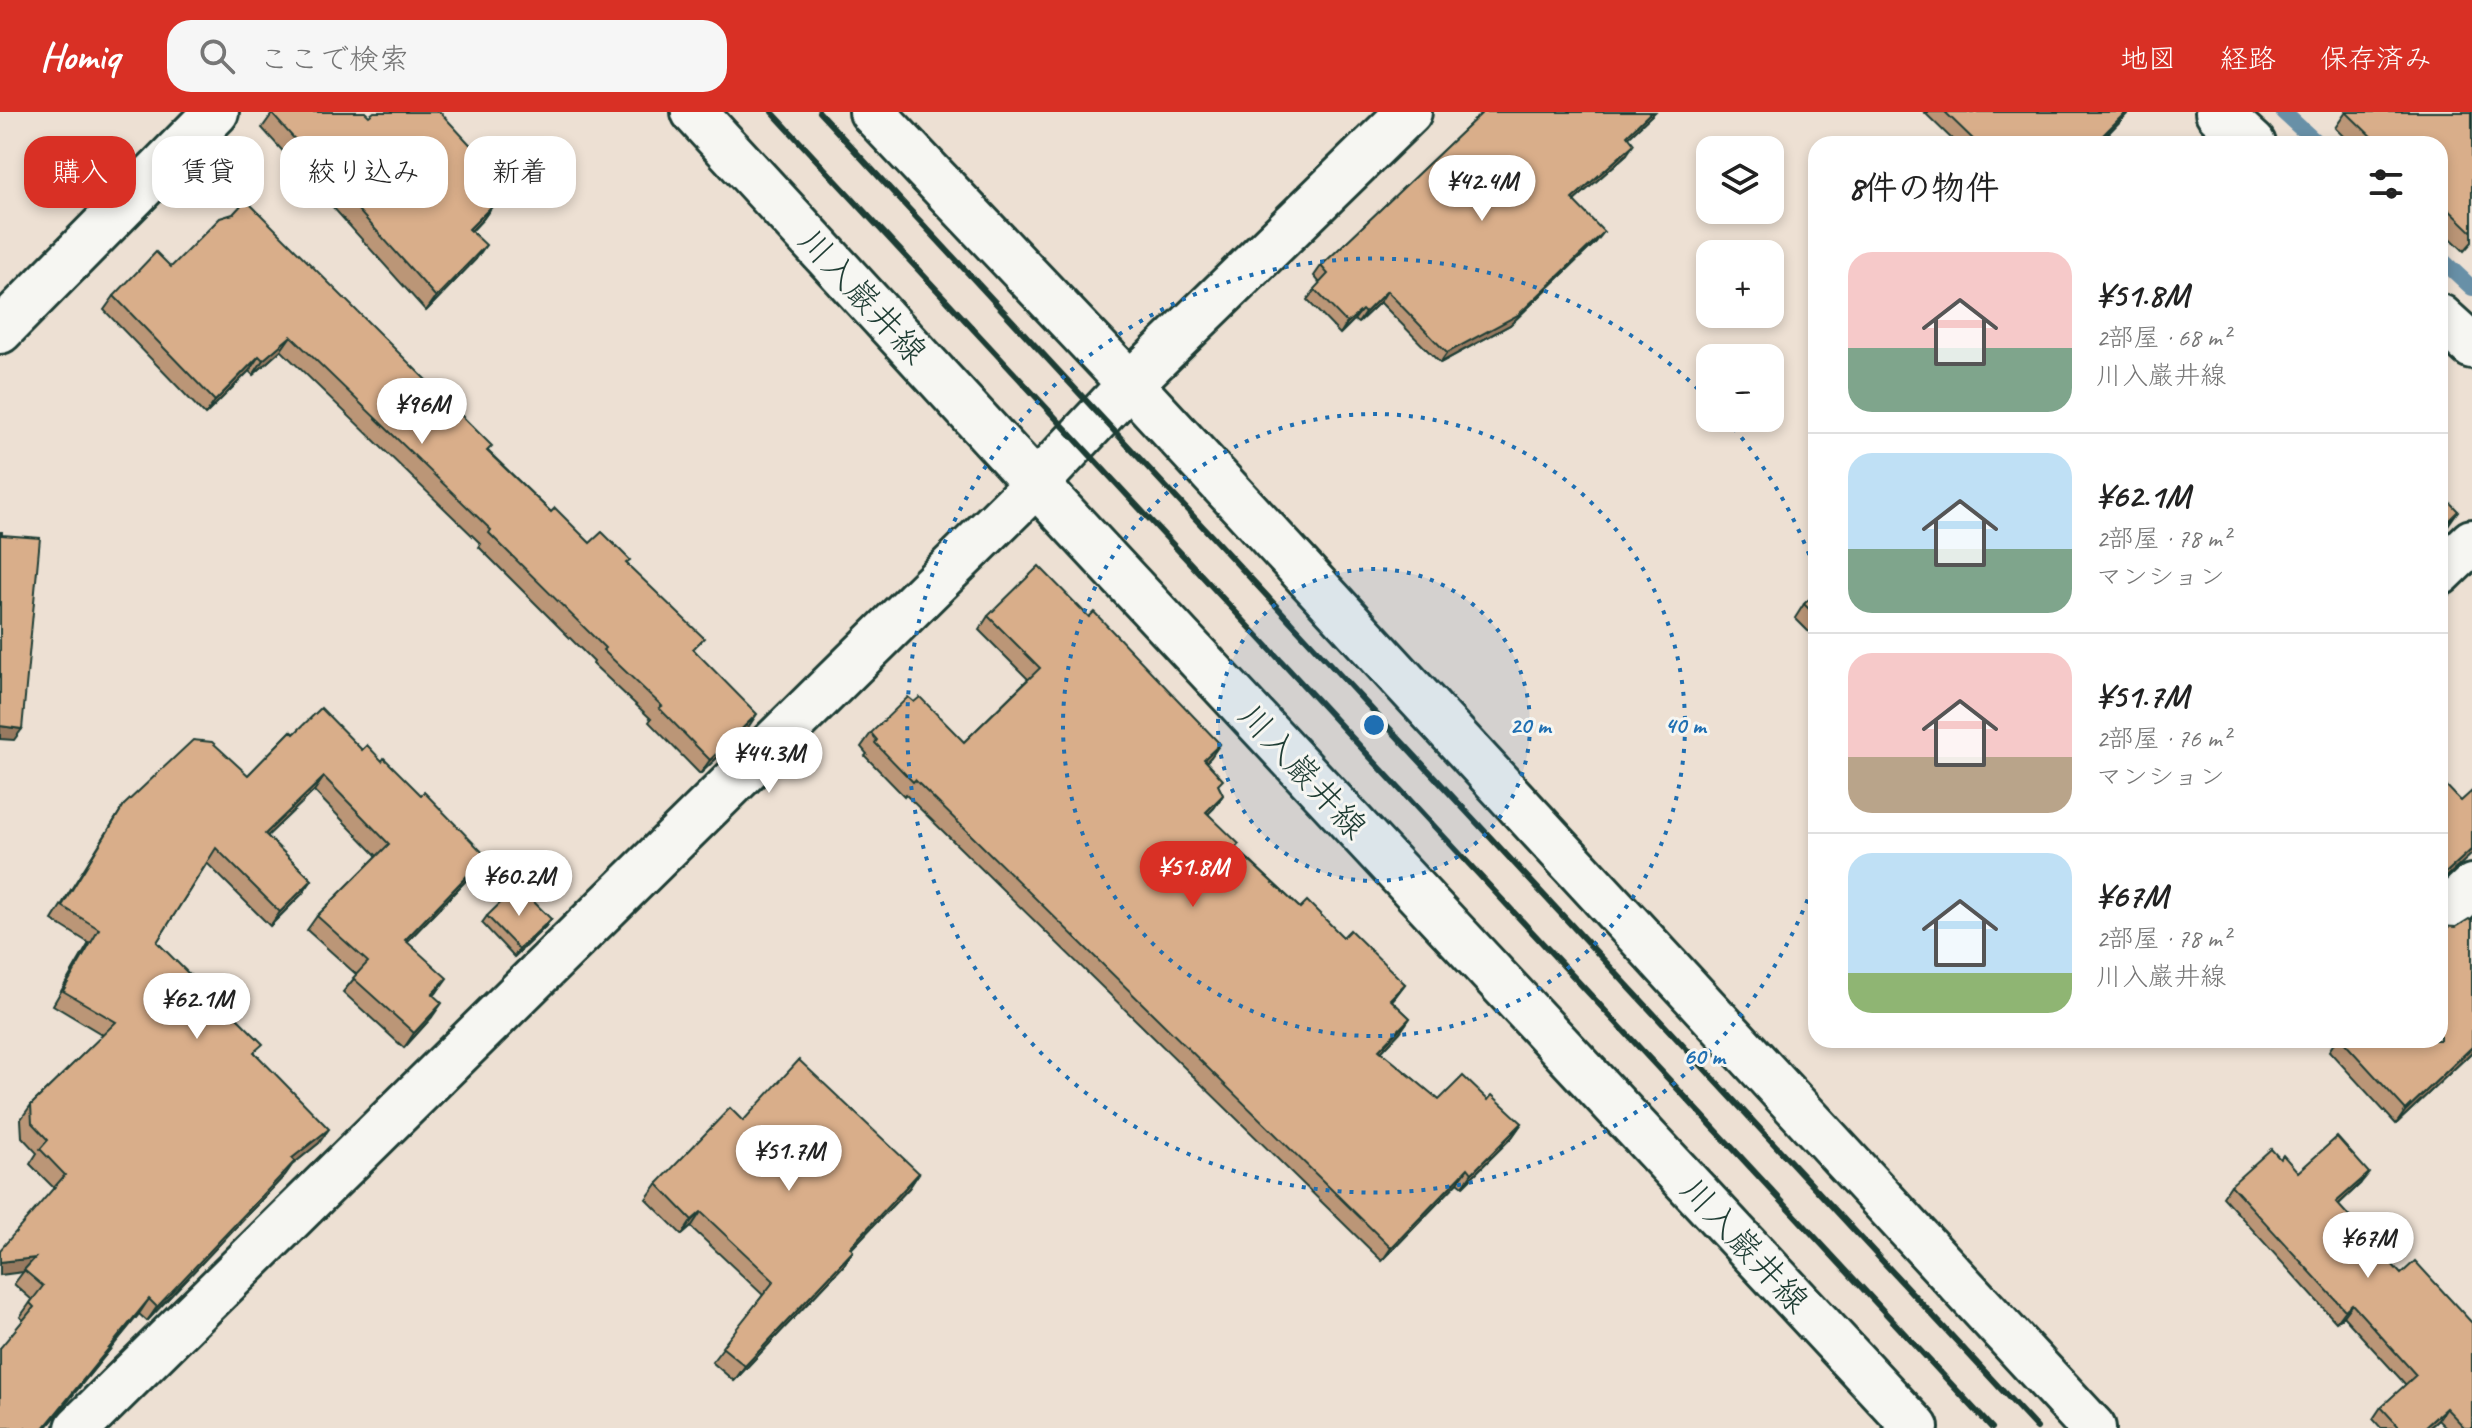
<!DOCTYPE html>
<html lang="ja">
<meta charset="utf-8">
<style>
:root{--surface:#fff;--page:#f6f6f6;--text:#222;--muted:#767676;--line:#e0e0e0;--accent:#d93025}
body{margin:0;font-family:Caveat,"Klee One",sans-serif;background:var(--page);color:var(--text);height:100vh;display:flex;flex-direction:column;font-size:30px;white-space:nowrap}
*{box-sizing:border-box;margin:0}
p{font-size:26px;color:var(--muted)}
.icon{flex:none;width:44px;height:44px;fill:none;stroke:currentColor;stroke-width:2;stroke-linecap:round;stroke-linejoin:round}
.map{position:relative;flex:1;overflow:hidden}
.sheet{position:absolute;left:1808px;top:24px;width:640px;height:912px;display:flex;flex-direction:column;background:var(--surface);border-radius:24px;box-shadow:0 4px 12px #0003}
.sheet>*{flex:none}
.top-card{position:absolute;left:24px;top:24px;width:760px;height:72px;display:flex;gap:16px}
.tools{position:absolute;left:1696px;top:24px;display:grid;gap:16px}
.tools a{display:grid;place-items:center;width:88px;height:88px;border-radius:16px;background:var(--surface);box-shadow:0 4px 12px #0003;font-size:40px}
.price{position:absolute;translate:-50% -68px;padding:0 18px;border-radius:28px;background:#fff;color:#222;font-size:26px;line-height:52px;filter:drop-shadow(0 2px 4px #0008)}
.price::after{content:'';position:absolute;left:50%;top:48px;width:24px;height:18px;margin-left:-12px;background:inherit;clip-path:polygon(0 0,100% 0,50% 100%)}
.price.on{background:var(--accent);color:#fff}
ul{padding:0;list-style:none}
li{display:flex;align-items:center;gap:24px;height:200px;padding:0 40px}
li+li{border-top:2px solid var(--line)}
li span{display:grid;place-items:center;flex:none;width:224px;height:160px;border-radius:24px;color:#555}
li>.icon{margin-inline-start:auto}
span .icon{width:96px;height:96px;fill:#fffc;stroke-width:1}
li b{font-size:34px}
h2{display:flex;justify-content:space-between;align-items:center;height:96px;padding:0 40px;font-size:34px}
.pill{padding:0 28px;border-radius:24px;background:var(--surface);box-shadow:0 4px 12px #0003;font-size:28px;line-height:72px}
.pill.on{background:var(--accent);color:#fff}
header{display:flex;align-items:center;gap:48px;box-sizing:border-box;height:112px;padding:0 40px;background:var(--accent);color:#fff}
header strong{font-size:38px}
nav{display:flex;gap:44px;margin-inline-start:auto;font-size:28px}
.search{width:560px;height:72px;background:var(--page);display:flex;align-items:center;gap:20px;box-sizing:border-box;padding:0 28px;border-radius:24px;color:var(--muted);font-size:30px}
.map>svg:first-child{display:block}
</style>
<header>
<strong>Homiq</strong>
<div class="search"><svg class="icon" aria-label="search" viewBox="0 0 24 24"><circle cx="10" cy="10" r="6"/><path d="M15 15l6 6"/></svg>ここで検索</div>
<nav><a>地図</a><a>経路</a><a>保存済み</a></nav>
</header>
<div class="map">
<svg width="2472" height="1316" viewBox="0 0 2472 1316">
<rect width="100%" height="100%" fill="#ede0d3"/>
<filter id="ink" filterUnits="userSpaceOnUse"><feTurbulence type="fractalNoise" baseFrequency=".0125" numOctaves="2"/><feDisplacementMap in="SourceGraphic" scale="16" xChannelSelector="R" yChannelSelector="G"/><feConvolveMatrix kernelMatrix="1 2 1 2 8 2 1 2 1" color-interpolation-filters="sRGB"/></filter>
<g filter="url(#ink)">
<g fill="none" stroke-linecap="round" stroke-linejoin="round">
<g stroke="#6890a7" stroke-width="16">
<path d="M2283 0 2318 32"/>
<path d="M2440 146 2472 176"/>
</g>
<g stroke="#1f3d34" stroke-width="50">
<g id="minor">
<path d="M2218 0 2253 32"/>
<path d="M2440 205 2472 234"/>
<path d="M0 219 216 0"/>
<path d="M2440 461 2472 430"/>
<path d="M2440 805 2472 775"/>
<path d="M78 1316 1036 372 1130 272 1409 0"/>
</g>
</g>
<g stroke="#1f3d34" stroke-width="50">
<g id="secondary">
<path d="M694 0 1036 372 1916 1316"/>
<path d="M872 0 1130 272 2093 1316"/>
</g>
</g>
<use href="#minor" stroke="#f6f6f2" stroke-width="44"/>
<use href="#secondary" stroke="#f6f6f2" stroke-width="44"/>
<g stroke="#1f3d34" stroke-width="6">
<path d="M772 0 1992 1316"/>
<path d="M819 0 2037 1316"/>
</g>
</g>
<g fill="#bb9677" stroke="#1f3d34" stroke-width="2">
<path d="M1483 0H1655L1628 25 1627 42 1574 89 1596 130 1510 213 1440 251 1380 190 1358 211 1354 208 1340 222 1307 188 1320 171 1314 164 1321 154Z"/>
<path d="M1924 0H2129L2098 32H1957Z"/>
<path d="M2346 0H2472V130L2464 139 2440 116V32H2351L2335 16Z"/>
<path d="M272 2 369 4 480 67 493 93 483 107 472 119 476 147 426 199 262 16Z"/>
<path d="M171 155 488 339 551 400 590 431 627 452 695 539 747 617 700 662 649 610 651 607 593 552 594 550 479 435 481 432 281 238 253 263 249 259 205 303 104 198 114 184Z"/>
<path d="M1816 481V527L1795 506 1804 492Z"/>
<path d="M988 504 1089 505 1220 632 1206 650 1223 683 1214 696 1208 702 1236 736 1300 796 1343 825 1405 872 1392 889 1410 906 1400 920 1381 940 1439 988H1488L1522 1011 1512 1025 1463 1074 1458 1070 1382 1149 905 682 904 684 865 644 867 642 861 635 871 621 964 630 1028 567 979 518Z"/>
<path d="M291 619 476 758 407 830 437 880 434 884 432 905 404 936 343 880 357 863 307 818 317 804 377 744 314 679 267 724 312 768 302 782 270 814 207 751 157 830 256 942 319 1031 292 1053 285 1063 147 1209 139 1202 46 1316H0L23 1208 20 1205 32 1188 14 1172 23 1160 54 1076 30 1052 37 1041 22 1025 21 1007 31 993 103 923 53 893 89 831 52 808 124 693 248 663Z"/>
<path d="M487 804 551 807 545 815 514 845 482 811Z"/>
<path d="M2472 810V940L2396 1012 2329 939 2336 928H2440L2442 815H2456Z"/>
<path d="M743 1009 919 1061 909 1076 851 1137 843 1154 734 1269 712 1250 763 1183 691 1115 682 1123 646 1087 657 1072Z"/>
<path d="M2280 1047 2298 1060 2360 1072 2338 1093 2472 1316H2446L2438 1308 2429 1316H2381L2373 1307 2381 1295 2406 1273 2343 1204 2336 1210 2223 1085 2231 1073Z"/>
</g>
<g fill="#987a61" stroke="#1f3d34" stroke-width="2">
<path d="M1651 0H1655L1619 34 1627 23Z"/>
<path d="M2126 0H2129L2098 32H2095Z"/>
<path d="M1634 32 1627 42 1565 97 1572 87Z"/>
<path d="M493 93 483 107 459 131 469 117Z"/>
<path d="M1604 120 1596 130 1510 213 1440 251 1447 241Z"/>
<path d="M486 133 476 147 426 199 436 185Z"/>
<path d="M1387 179 1380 190 1358 211 1365 201Z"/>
<path d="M1362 198 1354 208 1340 222 1347 211Z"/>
<path d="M291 224 281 238 253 263 263 248Z"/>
<path d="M259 244 249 259 205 303 215 289Z"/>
<path d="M2458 399 2448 413 2440 421V417Z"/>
<path d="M757 602 747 617 700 662 710 648Z"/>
<path d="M0 614 22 617 14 628 0 627Z"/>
<path d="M1220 632 1211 645 1195 661 1204 647Z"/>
<path d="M324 665 314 679 255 736 265 722Z"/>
<path d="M1223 683 1214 696 1197 713 1206 700Z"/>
<path d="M2472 737V742L2440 771V766Z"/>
<path d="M486 744 476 758 395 842 405 828Z"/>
<path d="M312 768 302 782 270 814 280 800Z"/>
<path d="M551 807 545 815 514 845 519 837Z"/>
<path d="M447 866 437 880 422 896 432 882Z"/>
<path d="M1405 872 1395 885 1380 900 1390 887Z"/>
<path d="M442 891 432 905 404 936 414 921Z"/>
<path d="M1410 906 1400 920 1370 952 1379 938Z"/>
<path d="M2472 935V940L2396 1012 2406 998Z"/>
<path d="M1522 1011 1512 1025 1463 1074 1472 1061Z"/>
<path d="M329 1017 319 1031 292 1053 285 1063 147 1209 157 1195 292 1046Z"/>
<path d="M1468 1056 1458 1070 1382 1149 1391 1136Z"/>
<path d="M919 1061 909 1076 839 1150 850 1135Z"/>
<path d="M2369 1061 2360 1072 2328 1102 2336 1090Z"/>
<path d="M701 1100 691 1115 682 1123 692 1108Z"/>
<path d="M853 1139 843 1154 734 1269 745 1254Z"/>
<path d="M35 1146 23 1160 0 1163V1150Z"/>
<path d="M149 1187 139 1202 46 1316H44Z"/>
<path d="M2352 1192 2343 1204 2336 1210 2345 1198Z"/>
<path d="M2446 1296 2438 1308 2429 1316H2424Z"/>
</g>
<g fill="#d9ae8a" stroke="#1f3d34" stroke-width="2">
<path d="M275 0H365L369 4 374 0H440L490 54 479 64 493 93 469 117 486 133 436 185 272 2Z"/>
<path d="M1483 0H1651L1627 23 1634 32 1572 87 1604 120 1518 203 1447 241 1387 179 1365 201 1362 198 1347 211 1314 177 1328 162 1321 154Z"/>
<path d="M1945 0H2126L2096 30 2098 32H1978Z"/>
<path d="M2346 0H2472V120L2440 89V32H2379Z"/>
<path d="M246 88 492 334 487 339 551 400 555 396 590 431 602 420 630 448 626 451 704 526 693 537 757 602 710 648 659 596 662 594 603 538 605 536 489 421 491 418 291 224 263 248 259 244 215 289 114 184 156 140 171 155 220 106 233 102Z"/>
<path d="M2440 380 2458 399 2440 417Z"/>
<path d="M0 420H2V423L40 426 22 617 0 614Z"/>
<path d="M1039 454 1089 505 1094 500 1220 632 1204 647 1223 668 1218 673 1223 683 1206 700 1239 732 1235 736 1300 796 1307 789 1343 825 1350 818 1405 872 1390 887 1410 906 1379 938 1439 988 1463 964 1488 988 1492 983 1522 1011 1472 1061 1468 1056 1391 1136 915 668 913 670 875 631 877 628 871 621 908 585 914 590 920 585 964 630 1040 556 988 504Z"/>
<path d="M1816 481V504L1804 492Z"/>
<path d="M321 596 362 638 367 633 382 649 384 646 421 683 424 680 486 744 405 828 447 866 432 882 442 891 414 921 353 866 368 850 317 804 389 732 324 665 265 722 312 768 280 800 216 736 157 830 227 900 229 898 263 932 254 940 329 1017 292 1046 295 1049 157 1195 149 1187 44 1316H0V1236L34 1195 30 1191 43 1174 24 1158 35 1146 0 1150V1138L65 1063 40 1037 48 1028 32 1011 31 993 116 910 63 879 99 817 62 794 124 693 193 628 212 630 248 663 291 619 294 622Z"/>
<path d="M2440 667 2461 689 2472 679V737L2440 766Z"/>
<path d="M518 774 551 807 519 837 487 804Z"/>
<path d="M2469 807 2472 810V935L2406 998 2342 928H2440V814L2456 815Z"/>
<path d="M799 948 919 1061 850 1135 853 1139 745 1254 722 1235 774 1169 701 1100 692 1108 657 1072 730 996 743 1009Z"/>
<path d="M2337 1025 2369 1061 2336 1090 2401 1162 2415 1149 2472 1211V1316H2465L2446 1296 2424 1316H2400L2381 1295 2416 1263 2352 1192 2345 1198 2231 1073 2271 1037 2280 1047 2283 1043 2298 1060Z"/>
</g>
</g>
<circle cx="1374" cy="613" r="156" fill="#1f6fb2" fill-opacity=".12"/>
<g fill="none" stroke="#1f6fb2" stroke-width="4" stroke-dasharray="4 8">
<circle cx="1374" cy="613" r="156"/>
<circle cx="1374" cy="613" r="311"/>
<path d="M1816 765A467 467 0 1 1 1710 289M1726 307A467 467 0 0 1 1816 461"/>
</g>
<g text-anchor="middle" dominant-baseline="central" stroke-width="6" stroke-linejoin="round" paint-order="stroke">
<g font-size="34" fill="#1f3d34" stroke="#f6f6f2">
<text transform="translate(863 184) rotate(47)">川入巌井線</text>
<text transform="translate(1303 659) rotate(47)">川入巌井線</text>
<text transform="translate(1745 1133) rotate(47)">川入巌井線</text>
</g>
</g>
<circle cx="1374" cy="613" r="12" fill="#1f6fb2" stroke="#f6f6f2" stroke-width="4"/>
<g font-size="24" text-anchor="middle" font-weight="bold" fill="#1f6fb2" stroke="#f6f6f2" stroke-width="6" stroke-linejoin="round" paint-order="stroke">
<text x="1530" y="621">20 m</text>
<text x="1685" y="621">40 m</text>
<text x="1704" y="952">60 m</text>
</g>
</svg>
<div class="tools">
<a><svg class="icon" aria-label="layers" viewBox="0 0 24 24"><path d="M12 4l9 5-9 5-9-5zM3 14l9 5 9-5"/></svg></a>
<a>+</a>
<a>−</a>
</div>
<b class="price" style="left:1482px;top:111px">¥42.4M</b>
<b class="price" style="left:422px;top:334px">¥96M</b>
<b class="price" style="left:769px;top:683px">¥44.3M</b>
<b class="price on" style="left:1193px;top:797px">¥51.8M</b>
<b class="price" style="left:519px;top:806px">¥60.2M</b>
<b class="price" style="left:197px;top:929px">¥62.1M</b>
<b class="price" style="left:789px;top:1081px">¥51.7M</b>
<b class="price" style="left:2368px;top:1168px">¥67M</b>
<div class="top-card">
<a class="pill on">購入</a>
<a class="pill">賃貸</a>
<a class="pill">絞り込み</a>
<a class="pill">新着</a>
</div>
<section class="sheet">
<h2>8件の物件<svg class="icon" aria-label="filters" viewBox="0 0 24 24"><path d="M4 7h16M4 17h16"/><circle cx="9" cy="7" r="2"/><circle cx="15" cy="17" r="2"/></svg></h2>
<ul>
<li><span style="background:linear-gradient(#f6c9c9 60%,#7fa58c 0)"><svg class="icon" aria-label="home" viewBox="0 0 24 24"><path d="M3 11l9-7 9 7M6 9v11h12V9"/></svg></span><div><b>¥51.8M</b><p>2部屋 · 68 m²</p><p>川入巌井線</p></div></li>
<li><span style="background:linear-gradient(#bfe0f5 60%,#7fa58c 0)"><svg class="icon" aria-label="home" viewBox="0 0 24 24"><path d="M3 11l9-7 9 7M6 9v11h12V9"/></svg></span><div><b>¥62.1M</b><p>2部屋 · 78 m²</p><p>マンション</p></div></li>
<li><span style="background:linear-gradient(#f6c9c9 65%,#b9a48a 0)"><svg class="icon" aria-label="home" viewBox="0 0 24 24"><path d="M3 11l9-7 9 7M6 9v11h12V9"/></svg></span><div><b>¥51.7M</b><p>2部屋 · 76 m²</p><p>マンション</p></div></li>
<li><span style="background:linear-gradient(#bfe0f5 75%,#8fb573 0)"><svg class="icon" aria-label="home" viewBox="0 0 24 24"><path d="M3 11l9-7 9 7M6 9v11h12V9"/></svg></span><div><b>¥67M</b><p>2部屋 · 78 m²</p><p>川入巌井線</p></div></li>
</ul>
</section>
</div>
